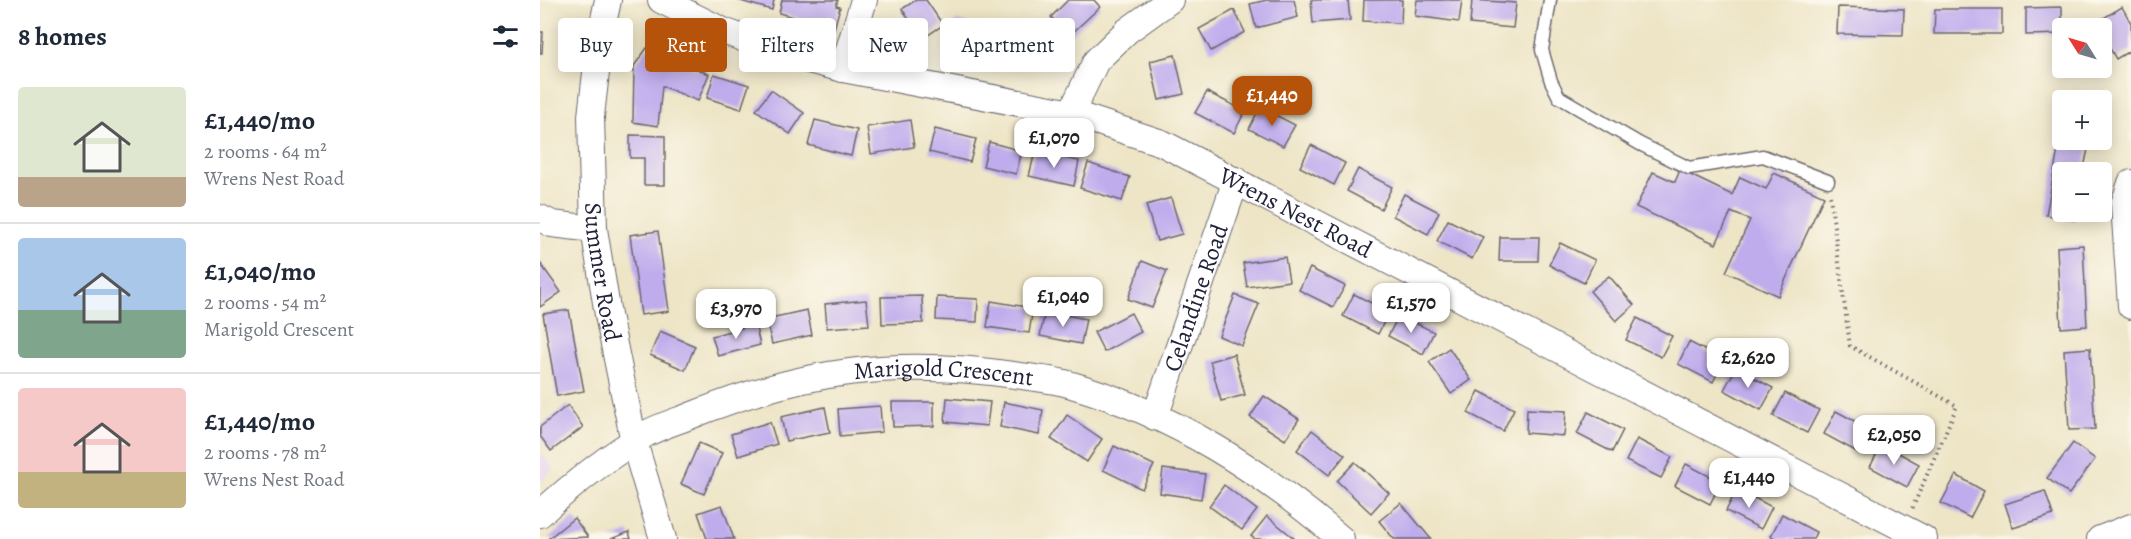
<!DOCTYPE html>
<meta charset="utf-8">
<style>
:root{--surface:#fff;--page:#f2f2f3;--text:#1f2937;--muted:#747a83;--line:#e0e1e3;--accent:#b45309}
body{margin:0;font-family:Alegreya,serif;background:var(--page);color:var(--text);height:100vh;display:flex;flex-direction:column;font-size:22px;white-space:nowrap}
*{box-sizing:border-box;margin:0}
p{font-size:20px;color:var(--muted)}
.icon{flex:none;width:33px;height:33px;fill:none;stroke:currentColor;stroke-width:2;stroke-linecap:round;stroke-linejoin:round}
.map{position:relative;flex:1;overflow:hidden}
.drawer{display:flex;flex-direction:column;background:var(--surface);width:540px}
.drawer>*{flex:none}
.banner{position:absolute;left:18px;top:18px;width:570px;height:54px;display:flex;gap:12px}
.needle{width:39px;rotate:307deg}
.buttons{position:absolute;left:1512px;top:18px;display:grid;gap:12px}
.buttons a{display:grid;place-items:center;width:60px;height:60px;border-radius:6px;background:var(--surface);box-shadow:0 3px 15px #0003;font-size:30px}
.price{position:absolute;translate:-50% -51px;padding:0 14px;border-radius:12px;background:#fff;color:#222;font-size:20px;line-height:39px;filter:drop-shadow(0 2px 3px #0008)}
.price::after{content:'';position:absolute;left:50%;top:36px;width:18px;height:14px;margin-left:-9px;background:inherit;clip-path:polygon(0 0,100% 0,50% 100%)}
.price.active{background:var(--accent);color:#fff}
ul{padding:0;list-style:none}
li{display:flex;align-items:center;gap:18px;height:150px;padding:0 18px}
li+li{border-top:2px solid var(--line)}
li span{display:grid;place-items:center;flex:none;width:168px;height:120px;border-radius:6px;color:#555}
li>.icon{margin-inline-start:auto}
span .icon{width:72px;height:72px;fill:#fffc;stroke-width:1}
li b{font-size:26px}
h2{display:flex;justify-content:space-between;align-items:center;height:72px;padding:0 18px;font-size:26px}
.tag{padding:0 21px;border-radius:6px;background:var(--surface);box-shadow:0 3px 15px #0003;font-size:21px;line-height:54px}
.tag.active{background:var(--accent);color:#fff}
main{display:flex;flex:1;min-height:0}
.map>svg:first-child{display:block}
</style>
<main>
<section class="drawer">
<h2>8 homes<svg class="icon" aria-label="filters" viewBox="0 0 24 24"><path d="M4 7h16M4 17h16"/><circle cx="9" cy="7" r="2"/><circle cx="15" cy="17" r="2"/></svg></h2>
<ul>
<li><span style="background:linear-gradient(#dfe7d0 75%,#b9a48a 0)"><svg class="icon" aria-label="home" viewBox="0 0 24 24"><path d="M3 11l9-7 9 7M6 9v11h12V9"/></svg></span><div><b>£1,440/mo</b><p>2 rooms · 64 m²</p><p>Wrens Nest Road</p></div></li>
<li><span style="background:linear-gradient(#a9c7e8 60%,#7fa58c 0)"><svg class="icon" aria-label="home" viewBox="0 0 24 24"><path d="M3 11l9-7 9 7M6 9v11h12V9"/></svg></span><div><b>£1,040/mo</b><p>2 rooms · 54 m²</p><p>Marigold Crescent</p></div></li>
<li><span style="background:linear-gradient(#f6c9c9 70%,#c2b280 0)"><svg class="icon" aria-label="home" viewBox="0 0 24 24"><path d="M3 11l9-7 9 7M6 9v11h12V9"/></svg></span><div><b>£1,440/mo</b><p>2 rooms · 78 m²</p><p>Wrens Nest Road</p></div></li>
</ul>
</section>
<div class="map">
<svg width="1591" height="539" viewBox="0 0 1591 539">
<rect width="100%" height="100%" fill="#fbf7ec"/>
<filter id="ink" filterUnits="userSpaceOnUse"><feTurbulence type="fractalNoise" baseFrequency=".0167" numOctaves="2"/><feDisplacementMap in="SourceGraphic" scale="12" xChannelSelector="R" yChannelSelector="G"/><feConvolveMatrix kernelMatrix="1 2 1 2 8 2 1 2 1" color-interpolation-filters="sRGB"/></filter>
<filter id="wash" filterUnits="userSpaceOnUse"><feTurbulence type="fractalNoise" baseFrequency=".008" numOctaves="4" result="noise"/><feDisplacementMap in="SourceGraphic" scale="24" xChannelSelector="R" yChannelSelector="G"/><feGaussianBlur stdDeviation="1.35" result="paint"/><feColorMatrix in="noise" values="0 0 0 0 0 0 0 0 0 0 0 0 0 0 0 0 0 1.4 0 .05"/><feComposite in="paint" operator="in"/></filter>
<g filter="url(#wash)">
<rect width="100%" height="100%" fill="#eee5c6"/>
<path fill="#e7d2ef" d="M0 450 13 469 0 483Z"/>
<g id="blocks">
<g fill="#bfaced">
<path d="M197 0H234L232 10Z"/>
<path d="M242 0H298L296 6 300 7 294 29 239 13Z"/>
<path d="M376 0H386L403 25 382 39 362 9Z"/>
<path d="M528 0H554L560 7 529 36 511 17Z"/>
<path d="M727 0H754L758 17 716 28 710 4Z"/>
<path d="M771 0H808L810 20 773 23Z"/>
<path d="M824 0H862L861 23 823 21Z"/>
<path d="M877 0H922L919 22 875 16Z"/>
<path d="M932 0 976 3 973 28 930 24Z"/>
<path d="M1298 7 1364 9 1363 35 1297 34Z"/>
<path d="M1522 7V34L1486 35V8Z"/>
<path d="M1582 7 1591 23V50L1576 59 1562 34V28L1555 23Z"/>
<path d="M1395 9H1462V34H1394Z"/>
<path d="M694 10 705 32 671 51 659 29Z"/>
<path d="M416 21 457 32 450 56 410 45Z"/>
<path d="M506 28 513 52 476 63 469 39Z"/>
<path d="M0 32H3L2 53H0Z"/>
<path d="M107 48 169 74 158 101 122 86 118 126 93 122 94 66Z"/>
<path d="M635 55 644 94 619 100 610 61Z"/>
<path d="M174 74 209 85 201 109 167 98Z"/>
<path d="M231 90 264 113 250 134 216 110Z"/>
<path d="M667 92 705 111 694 133 655 113Z"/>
<path d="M720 107 755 125 743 146 709 129Z"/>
<path d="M275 120 317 130 311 156 268 145Z"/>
<path d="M370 120 374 147 331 154 327 127Z"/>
<path d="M395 129 436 139 430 162 389 152Z"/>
<path d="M90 135 125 136V185H104V158H90Z"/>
<path d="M449 142 482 151 476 174 443 166Z"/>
<path d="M1519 144 1548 149 1543 172H1522V212H1536L1534 220 1506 215Z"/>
<path d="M771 145 805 163 794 185 760 167Z"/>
<path d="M495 152 539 161 534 186 489 176Z"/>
<path d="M548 163 590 177 582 201 540 188Z"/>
<path d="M818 169 852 187 841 209 807 191Z"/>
<path d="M1140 170 1192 195 1200 177 1226 189 1234 173 1284 196 1238 296 1186 272 1210 220 1191 212 1176 244 1096 207 1113 172 1135 182Z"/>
<path d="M864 194 899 212 888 234 853 216Z"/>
<path d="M631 198 642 234 617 241 606 205Z"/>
<path d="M908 220 943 237 932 259 897 241Z"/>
<path d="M118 231 129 311 101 315 90 235Z"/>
<path d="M960 237H999L998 261H959Z"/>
<path d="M1020 243 1055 260 1044 283 1009 265Z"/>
<path d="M1543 245 1547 326 1521 328 1517 247Z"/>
<path d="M745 257 749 281 707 287 703 263Z"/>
<path d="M602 261 627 271 612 308 588 299Z"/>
<path d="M0 263 21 292 0 307Z"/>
<path d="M770 268 805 286 793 307 759 290Z"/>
<path d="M1069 276 1094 305 1076 321 1050 291Z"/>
<path d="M814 294 849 312 838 334 803 316Z"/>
<path d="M695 295 719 304 702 346 679 336Z"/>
<path d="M382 296 383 323 342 324 341 297Z"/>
<path d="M397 297 438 299 437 322 396 320Z"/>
<path d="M326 300 329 325 287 328 285 304Z"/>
<path d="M451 301 493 308 489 333 447 327Z"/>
<path d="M29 310 44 391 17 396 3 314Z"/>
<path d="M267 310 272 335 232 344 226 319Z"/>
<path d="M505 311 546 319 541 344 500 336Z"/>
<path d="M591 313 601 332 564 352 554 332Z"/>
<path d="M859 315 894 332 883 354 848 336Z"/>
<path d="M1097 318 1132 336 1121 357 1086 340Z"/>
<path d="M215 324 220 345 178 356 172 336Z"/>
<path d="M120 331 155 346 145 370 110 355Z"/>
<path d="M1149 342 1184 360 1173 382 1138 364Z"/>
<path d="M909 348 931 380 911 394 889 362Z"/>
<path d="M1550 348 1555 429 1529 430 1524 350Z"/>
<path d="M694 354 705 395 681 401 670 361Z"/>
<path d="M1196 368 1233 388 1221 410 1184 390Z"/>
<path d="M939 391 974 409 963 431 928 413Z"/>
<path d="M1245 393 1279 410 1267 433 1233 416Z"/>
<path d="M724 396 759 419 745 440 710 417Z"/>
<path d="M407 398 450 402 447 426 405 422Z"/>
<path d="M352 402H394V426L353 427Z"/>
<path d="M464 402 503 410 499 435 460 427Z"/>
<path d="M28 405 43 427 11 451 0 436V427Z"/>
<path d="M340 406 342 432 300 436 298 409Z"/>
<path d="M285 407 290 432 246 441 241 417Z"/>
<path d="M987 409 1026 411 1024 436 986 433Z"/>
<path d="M1296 411 1331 430 1319 453 1284 434Z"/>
<path d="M1048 412 1083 430 1072 452 1037 434Z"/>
<path d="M527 415 562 439 547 462 511 439Z"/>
<path d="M230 422 237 444 198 456 191 434Z"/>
<path d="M772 430 805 455 789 475 757 450Z"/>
<path d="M1097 439 1132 457 1121 478 1086 461Z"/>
<path d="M159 443 182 453 164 494 141 484Z"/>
<path d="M1533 443 1555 459 1529 494 1507 478Z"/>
<path d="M1342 444 1379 464 1367 487 1330 467Z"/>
<path d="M574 446 614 465 602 489 563 470Z"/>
<path d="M815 462 849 493 831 513 797 481Z"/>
<path d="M1146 464 1181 482 1170 504 1135 486Z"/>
<path d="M623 469 665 474 661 499 620 493Z"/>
<path d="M1416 475 1444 491 1430 518 1401 503Z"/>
<path d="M684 485 717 510 702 530 669 506Z"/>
<path d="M1197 489 1232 507 1221 529 1186 511Z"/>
<path d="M1505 491 1513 515 1473 528 1465 504Z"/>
<path d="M861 503 891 539H854L839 521Z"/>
<path d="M182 505 194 539H167L158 513Z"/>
<path d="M1242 514 1276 532 1273 539H1236L1231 536Z"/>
<path d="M727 516 755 539H715L711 536Z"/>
<path d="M34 518 48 537 8 539Z"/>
<path d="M89 532 91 539H71Z"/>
</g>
</g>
</g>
<g filter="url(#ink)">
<use href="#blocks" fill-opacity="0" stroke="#69666c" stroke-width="1.5"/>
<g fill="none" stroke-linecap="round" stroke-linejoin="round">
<g stroke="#69666c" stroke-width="15">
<path id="service" d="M1010 0 1002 50 1011 81 1019 97 1100 144 1149 168 1223 156 1288 181"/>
</g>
<g stroke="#69666c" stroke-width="28">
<g id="minor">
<path id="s1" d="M68 0 60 38 51 116 54 229 68 315 94 442 123 539"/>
<path id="s2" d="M121 0 181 30 245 54 303 69 531 113 622 143 1384 539"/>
<path d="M303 69 324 0"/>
<path d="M531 113 556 61 587 31 630 0"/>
<path d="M1591 183 1584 204 1591 306"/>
<path d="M0 218 12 224 54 229"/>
<path id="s3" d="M615 417 696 180"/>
<path id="s4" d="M0 514C32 485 67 457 104 435 119 426 138 421 155 414 264 370 357 358 474 375 493 378 514 379 532 385 635 415 720 470 801 539"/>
<path d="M1560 539 1591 527"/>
</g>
</g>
<path stroke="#69666c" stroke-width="4" stroke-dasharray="1.5 4.5" stroke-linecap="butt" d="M1290 196 1310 346 1417 406 1372 509"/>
<use href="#service" stroke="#fff" stroke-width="12"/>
<use href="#minor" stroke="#fff" stroke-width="26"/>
</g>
</g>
<g text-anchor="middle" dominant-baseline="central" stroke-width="5" stroke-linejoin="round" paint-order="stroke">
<g font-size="24" fill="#22223b" stroke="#fbf7ec">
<text stroke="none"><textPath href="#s2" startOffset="674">Wrens Nest Road</textPath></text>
<text stroke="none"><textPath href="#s1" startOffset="274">Summer Road</textPath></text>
<text stroke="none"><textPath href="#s3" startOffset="126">Celandine Road</textPath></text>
<text stroke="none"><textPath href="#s4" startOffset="441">Marigold Crescent</textPath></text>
</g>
</g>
</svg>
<div class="buttons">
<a><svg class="needle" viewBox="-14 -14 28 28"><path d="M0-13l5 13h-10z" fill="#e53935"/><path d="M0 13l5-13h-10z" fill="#747a83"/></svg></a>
<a>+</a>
<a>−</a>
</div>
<b class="price active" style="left:732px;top:127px">£1,440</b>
<b class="price" style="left:514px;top:169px">£1,070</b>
<b class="price" style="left:523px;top:328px">£1,040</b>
<b class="price" style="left:871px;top:334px">£1,570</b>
<b class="price" style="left:196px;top:340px">£3,970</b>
<b class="price" style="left:1208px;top:389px">£2,620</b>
<b class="price" style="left:1354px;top:466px">£2,050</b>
<b class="price" style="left:1209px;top:509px">£1,440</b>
<div class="banner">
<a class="tag">Buy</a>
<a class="tag active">Rent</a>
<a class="tag">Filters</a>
<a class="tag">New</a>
<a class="tag">Apartment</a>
</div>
</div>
</main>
